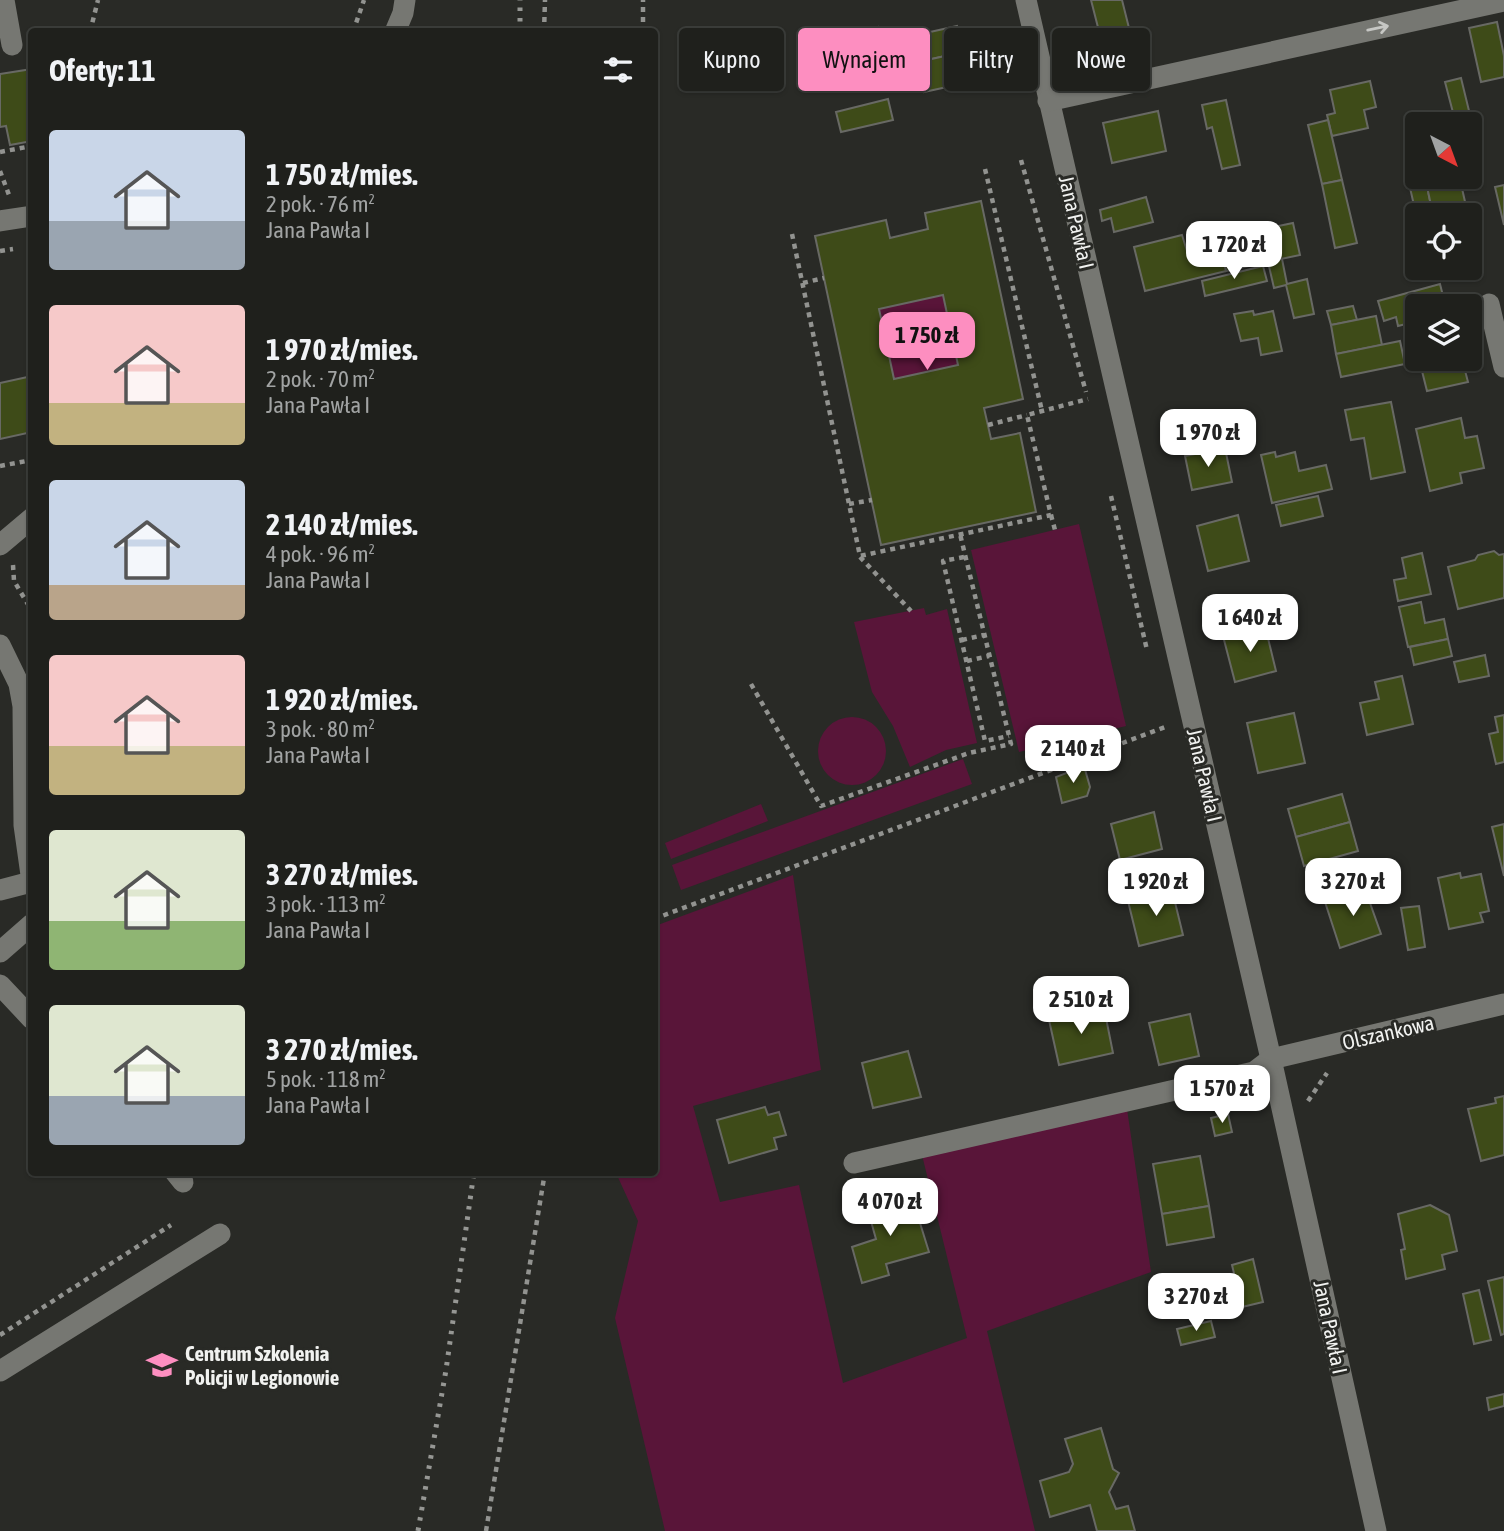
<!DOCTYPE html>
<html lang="pl">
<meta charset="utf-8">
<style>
:root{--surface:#1f201c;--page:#272825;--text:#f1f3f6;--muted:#a1a3a3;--line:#3c3e3b;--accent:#fd8ec0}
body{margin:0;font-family:"Asap Condensed",sans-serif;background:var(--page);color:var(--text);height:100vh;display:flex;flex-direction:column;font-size:26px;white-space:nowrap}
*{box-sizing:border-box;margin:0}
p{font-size:23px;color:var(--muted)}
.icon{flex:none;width:38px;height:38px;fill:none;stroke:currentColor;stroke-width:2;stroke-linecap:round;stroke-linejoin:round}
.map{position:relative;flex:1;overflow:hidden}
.panel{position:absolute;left:28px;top:28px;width:630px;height:1148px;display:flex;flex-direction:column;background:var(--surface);border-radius:7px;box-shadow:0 2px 5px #0004,0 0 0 2px var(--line)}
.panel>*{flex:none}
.banner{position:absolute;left:679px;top:28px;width:665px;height:63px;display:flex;gap:14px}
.needle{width:46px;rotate:139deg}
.buttons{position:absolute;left:1405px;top:112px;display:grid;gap:14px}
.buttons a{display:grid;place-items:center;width:77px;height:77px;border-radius:7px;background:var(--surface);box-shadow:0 2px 5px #0004,0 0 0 2px var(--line);font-size:35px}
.price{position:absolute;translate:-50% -60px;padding:0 16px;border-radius:14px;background:#fff;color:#222;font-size:23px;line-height:46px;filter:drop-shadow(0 2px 4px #0008)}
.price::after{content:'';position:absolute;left:50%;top:42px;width:21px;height:16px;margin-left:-10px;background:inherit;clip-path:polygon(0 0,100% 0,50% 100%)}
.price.active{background:var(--accent);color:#111}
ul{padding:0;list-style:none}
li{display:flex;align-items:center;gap:21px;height:175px;padding:0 21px}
li span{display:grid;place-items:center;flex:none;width:196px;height:140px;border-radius:7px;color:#555}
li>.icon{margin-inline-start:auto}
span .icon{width:84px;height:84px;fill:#fffc;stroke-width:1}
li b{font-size:30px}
h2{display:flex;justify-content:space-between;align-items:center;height:84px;padding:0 21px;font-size:30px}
.tag{padding:0 24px;border-radius:7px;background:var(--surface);box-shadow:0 2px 5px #0004,0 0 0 2px var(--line);font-size:24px;line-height:63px}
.tag.active{background:var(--accent);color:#111}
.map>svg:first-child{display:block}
</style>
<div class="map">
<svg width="1504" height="1531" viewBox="0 0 1504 1531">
<rect width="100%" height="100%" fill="#292a26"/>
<g fill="#591539">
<path d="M943 295 958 365 894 379 879 309Z"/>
<path d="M1079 524 1126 726 1019 752 971 550Z"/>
<path d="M924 608 926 615 947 609 977 743 946 750 910 767 893 726 872 692 854 622Z"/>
<circle cx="852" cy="751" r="34"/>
<path d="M963 759 972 784 681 890 672 865Z"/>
<path d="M761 804 768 821 671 859 665 843Z"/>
<path d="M793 875 821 1070 693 1106 720 1202 799 1185 843 1383 967 1338 922 1155 1127 1109 1151 1272 987 1331 1035 1531H665L615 1318 638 1221 616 1173 654 1172 655 926Z"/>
</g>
<g fill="#3e4b18" stroke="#686964" stroke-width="2" fill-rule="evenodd">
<path d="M1091 0H1122L1131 36 1102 43Z"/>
<path d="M1497 22 1504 56V77L1481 82 1469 28Z"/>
<path d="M957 26 963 52 918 62 912 36Z"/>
<path d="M878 27 882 45 835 55 831 37Z"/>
<path d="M963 52 970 82 924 92 918 62Z"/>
<path d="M32 69V122H30L32 141 10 145 6 126 0 127V74Z"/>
<path d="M1461 78 1471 119 1456 124 1445 82Z"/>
<path d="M1370 81 1376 107 1364 110 1368 128 1332 136 1327 115 1335 113 1330 90Z"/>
<path d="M888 99 893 120 841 132 836 112Z"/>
<path d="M1226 100 1240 165 1222 169 1212 127 1207 129 1202 105Z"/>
<path d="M1158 111 1166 151 1112 163 1103 123Z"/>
<path d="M1328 120 1342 180 1322 184 1308 125Z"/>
<path d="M1418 168V177H1425L1433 215H1418V223L1406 170Z"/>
<path d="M1425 177H1447L1449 186 1461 184 1468 215H1433Z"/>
<path d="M1342 180 1357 243 1335 248 1322 184Z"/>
<path d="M1504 185V225L1495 187Z"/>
<path d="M1146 197 1153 222 1114 232 1111 218 1102 221 1100 210Z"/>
<path d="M981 201 1023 399 984 408 991 439 1020 433 1036 512 881 545 815 236 886 220 890 238 928 229 925 213ZM943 295 958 365 894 379 879 309Z"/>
<path d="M1293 223 1300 255 1262 263 1255 231Z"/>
<path d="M1255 234 1262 263 1226 271 1219 243Z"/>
<path d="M1182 235 1188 254 1220 245 1226 271 1145 291 1134 247Z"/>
<path d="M1282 259 1287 284 1307 279 1314 314 1294 318 1286 285 1274 288 1268 262Z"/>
<path d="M1263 266 1267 281 1205 296 1202 281Z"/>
<path d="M1440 284 1445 304 1418 306V311L1407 314 1410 323 1398 326 1396 317 1384 321 1378 301Z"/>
<path d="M1353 306 1357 320 1331 325 1327 311Z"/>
<path d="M1253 311 1254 315 1273 311 1282 351 1261 355 1258 338 1241 341 1234 314Z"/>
<path d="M1376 316 1382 345 1336 354 1331 325Z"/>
<path d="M1400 341 1405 364 1341 377 1336 354Z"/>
<path d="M1419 359H1462L1468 382 1427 391Z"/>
<path d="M32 376V432L0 439V383Z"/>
<path d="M1391 402 1405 472 1371 479 1364 438 1351 440 1345 410Z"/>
<path d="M1461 418 1465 438 1477 436 1484 468 1460 473 1462 483 1430 491 1416 429Z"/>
<path d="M1225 448 1232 482 1192 490 1185 456Z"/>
<path d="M1275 452 1276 457 1295 452 1299 471 1326 465 1332 489 1272 503 1261 455Z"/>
<path d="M1318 496 1323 516 1281 526 1276 505Z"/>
<path d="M1238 515 1249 561 1208 571 1197 526Z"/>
<path d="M1494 551 1499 555 1504 554V598L1458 609 1448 567 1475 560 1478 555Z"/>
<path d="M1422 553 1431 594 1398 601 1394 580 1406 578 1402 558Z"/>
<path d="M1421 602 1425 623 1444 619 1448 639 1408 647 1399 607Z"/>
<path d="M1265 626 1276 671 1235 682 1223 636Z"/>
<path d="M1448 639 1452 656 1414 665 1410 647Z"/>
<path d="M1485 655 1489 676 1459 682 1454 662Z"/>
<path d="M1402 676 1413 724 1367 735 1360 703 1379 699 1375 682Z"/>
<path d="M1294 713 1305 763 1258 773 1247 723Z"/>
<path d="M1504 715V762L1496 764 1489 734 1498 732 1495 717Z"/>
<path d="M1084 766 1090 787 1087 796 1062 803 1056 777Z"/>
<path d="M1342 794 1350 822 1296 837 1288 809Z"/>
<path d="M1154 812 1162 849 1120 860 1111 824Z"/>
<path d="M1350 822 1358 851 1304 866 1296 837Z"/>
<path d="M1504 824V876L1492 827Z"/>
<path d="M1460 873 1461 878 1481 874 1489 911 1480 913 1483 922 1449 929 1438 878Z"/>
<path d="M1365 889 1381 934 1340 948 1325 902Z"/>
<path d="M1172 890 1183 935 1139 946 1128 901Z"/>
<path d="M1419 906 1425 947 1408 950 1401 908Z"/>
<path d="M1104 1008 1113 1053 1059 1065 1049 1020Z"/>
<path d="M1190 1014 1199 1056 1159 1065 1149 1023Z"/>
<path d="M908 1051 921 1097 873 1108 862 1063Z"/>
<path d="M1504 1096V1155L1481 1161 1468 1109 1496 1103 1495 1098Z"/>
<path d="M765 1107 768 1115 779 1112 786 1135 774 1138 777 1149 729 1163 717 1120Z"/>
<path d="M1228 1114 1232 1132 1215 1136 1211 1118Z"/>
<path d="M1200 1156 1209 1206 1162 1214 1153 1164Z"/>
<path d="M911 1194 929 1252 886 1264 889 1275 862 1283 852 1247 876 1239 867 1207Z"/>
<path d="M1430 1205 1449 1215 1457 1251 1442 1255 1445 1269 1406 1279 1401 1250 1405 1249 1398 1214Z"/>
<path d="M1209 1206 1214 1237 1167 1245 1162 1214Z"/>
<path d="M1253 1259 1263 1302 1242 1307 1232 1265Z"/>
<path d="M1504 1277V1334L1501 1335 1488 1281Z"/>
<path d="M1479 1290 1491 1340 1474 1344 1463 1294Z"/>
<path d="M1211 1321 1215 1337 1181 1345 1177 1329Z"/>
<path d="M1504 1394V1406L1489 1410 1487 1398Z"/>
<path d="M1101 1428 1113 1469 1119 1473 1109 1492 1116 1509 1128 1506 1135 1531H1097L1090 1505 1050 1517 1040 1481 1069 1472 1073 1464 1065 1439Z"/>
</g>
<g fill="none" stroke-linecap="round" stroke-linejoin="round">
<g stroke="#929390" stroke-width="4.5" stroke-dasharray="5 5" stroke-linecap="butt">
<path d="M90 32 98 0"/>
<path d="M353 32 364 0"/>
<path d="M544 32 545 0"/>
<path d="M643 32V0"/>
<path d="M29 147 32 171"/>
<path d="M0 152 32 146"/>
<path d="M1021 160 1086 392"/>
<path d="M985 169 1042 411"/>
<path d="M0 171 9 195"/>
<path d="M792 234 860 556 1051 515 1027 415 1088 399"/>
<path d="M0 251 13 249"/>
<path d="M803 283 824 278"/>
<path d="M988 425 1027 415"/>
<path d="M0 466 32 460"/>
<path d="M1111 496 1147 650"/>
<path d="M849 504 872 500"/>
<path d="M1051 515 1055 530"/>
<path d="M860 557 911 611"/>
<path d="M964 557 943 561 985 741 1009 736"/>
<path d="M13 565 14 581 32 611"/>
<path d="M962 640 984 635"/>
<path d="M967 661 989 656"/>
<path d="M751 684 821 806 969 753 1011 744 960 534"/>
<path d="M654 919 1168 726"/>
<path d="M1308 1101 1327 1073"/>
<path d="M0 1335 171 1225"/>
<path d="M486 1531 545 1172"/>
</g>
<g stroke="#767772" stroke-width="21">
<path d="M4 0 12 45"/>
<path d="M1026 0 1271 1059 1376 1531"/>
<path d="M395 32 403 13 405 0"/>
<path d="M1048 101 1504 1"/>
<path d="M0 221 32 216"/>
<path d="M1489 304 1504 367"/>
<path d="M0 545 32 518"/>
<path d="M0 645 19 684 23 706 24 825 32 882"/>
<path d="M0 890 31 882"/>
<path d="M0 952 32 924"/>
<path d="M0 985 32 1019"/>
<path d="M854 1163 1254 1072 1271 1059 1504 1004"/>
<path d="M175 1172 183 1182"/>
<path d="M0 1371 220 1234"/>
</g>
<g stroke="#969794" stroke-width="5" stroke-dasharray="3.5 7" stroke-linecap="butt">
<path d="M520 32V0"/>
<path d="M418 1531 446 1370 474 1172"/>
</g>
</g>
<defs><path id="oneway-shaft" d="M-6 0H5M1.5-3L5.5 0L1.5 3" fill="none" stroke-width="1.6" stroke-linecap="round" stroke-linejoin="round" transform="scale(1.75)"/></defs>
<use stroke="#c6c7c4" href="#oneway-shaft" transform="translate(1378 28) rotate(-12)"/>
<defs>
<g id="university-bare" transform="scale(2.415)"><path d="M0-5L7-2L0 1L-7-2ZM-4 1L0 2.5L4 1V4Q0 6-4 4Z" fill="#fd8ec0" stroke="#292a26" stroke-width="2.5" paint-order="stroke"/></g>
</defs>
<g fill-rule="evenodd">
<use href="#university-bare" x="162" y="1365"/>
</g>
<g text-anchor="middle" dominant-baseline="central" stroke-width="6" stroke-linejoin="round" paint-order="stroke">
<g font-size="21" fill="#f1f2f0" stroke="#292a26">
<text transform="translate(1077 222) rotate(77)">Jana Pawła I</text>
<text transform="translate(1205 775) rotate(77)">Jana Pawła I</text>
<text transform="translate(1388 1032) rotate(-13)">Olszankowa</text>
<text transform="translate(1331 1327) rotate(78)">Jana Pawła I</text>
</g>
<g font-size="21" font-weight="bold" fill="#f1f2f0" stroke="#292a26" text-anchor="start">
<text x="185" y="1353">Centrum Szkolenia<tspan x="185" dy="24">Policji w Legionowie</tspan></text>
</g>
</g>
</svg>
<div class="buttons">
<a><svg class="needle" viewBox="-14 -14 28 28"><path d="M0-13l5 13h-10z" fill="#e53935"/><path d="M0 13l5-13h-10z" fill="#a1a3a3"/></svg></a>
<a><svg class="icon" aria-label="locate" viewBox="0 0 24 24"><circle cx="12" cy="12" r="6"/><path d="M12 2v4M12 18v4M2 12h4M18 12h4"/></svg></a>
<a><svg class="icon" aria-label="layers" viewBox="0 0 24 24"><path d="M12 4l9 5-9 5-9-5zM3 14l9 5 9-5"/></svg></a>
</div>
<b class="price" style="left:1234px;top:281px">1 720 zł</b>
<b class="price active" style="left:927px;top:372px">1 750 zł</b>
<b class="price" style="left:1208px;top:469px">1 970 zł</b>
<b class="price" style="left:1250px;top:654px">1 640 zł</b>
<b class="price" style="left:1073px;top:785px">2 140 zł</b>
<b class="price" style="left:1156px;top:918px">1 920 zł</b>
<b class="price" style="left:1353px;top:918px">3 270 zł</b>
<b class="price" style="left:1081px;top:1036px">2 510 zł</b>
<b class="price" style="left:1222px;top:1125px">1 570 zł</b>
<b class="price" style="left:890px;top:1238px">4 070 zł</b>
<b class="price" style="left:1196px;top:1333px">3 270 zł</b>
<div class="banner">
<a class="tag">Kupno</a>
<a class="tag active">Wynajem</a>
<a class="tag">Filtry</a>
<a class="tag">Nowe</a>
</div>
<section class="panel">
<h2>Oferty: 11<svg class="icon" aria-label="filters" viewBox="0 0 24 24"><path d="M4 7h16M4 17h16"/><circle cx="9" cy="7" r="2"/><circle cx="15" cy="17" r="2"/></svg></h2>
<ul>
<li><span style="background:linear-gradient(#c9d6e8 65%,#9aa5b1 0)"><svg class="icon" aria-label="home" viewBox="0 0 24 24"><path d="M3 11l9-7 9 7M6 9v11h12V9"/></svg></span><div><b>1 750 zł/mies.</b><p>2 pok. · 76 m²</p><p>Jana Pawła I</p></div></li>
<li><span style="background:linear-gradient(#f6c9c9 70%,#c2b280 0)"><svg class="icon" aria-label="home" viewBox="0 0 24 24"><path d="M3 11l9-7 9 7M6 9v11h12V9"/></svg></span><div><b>1 970 zł/mies.</b><p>2 pok. · 70 m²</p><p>Jana Pawła I</p></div></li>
<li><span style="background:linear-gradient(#c9d6e8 75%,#b9a48a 0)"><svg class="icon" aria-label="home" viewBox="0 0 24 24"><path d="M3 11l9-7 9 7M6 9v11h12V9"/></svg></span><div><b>2 140 zł/mies.</b><p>4 pok. · 96 m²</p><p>Jana Pawła I</p></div></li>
<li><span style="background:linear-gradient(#f6c9c9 65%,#c2b280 0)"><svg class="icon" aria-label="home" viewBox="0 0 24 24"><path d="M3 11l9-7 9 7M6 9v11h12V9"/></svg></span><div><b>1 920 zł/mies.</b><p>3 pok. · 80 m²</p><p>Jana Pawła I</p></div></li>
<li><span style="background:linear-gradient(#dfe7d0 65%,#8fb573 0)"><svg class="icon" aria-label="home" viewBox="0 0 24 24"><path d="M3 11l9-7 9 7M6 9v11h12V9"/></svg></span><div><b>3 270 zł/mies.</b><p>3 pok. · 113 m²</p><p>Jana Pawła I</p></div></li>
<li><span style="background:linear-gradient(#dfe7d0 65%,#9aa5b1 0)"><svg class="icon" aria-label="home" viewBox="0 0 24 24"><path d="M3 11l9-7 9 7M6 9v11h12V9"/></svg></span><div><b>3 270 zł/mies.</b><p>5 pok. · 118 m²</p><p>Jana Pawła I</p></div></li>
</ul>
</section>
</div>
